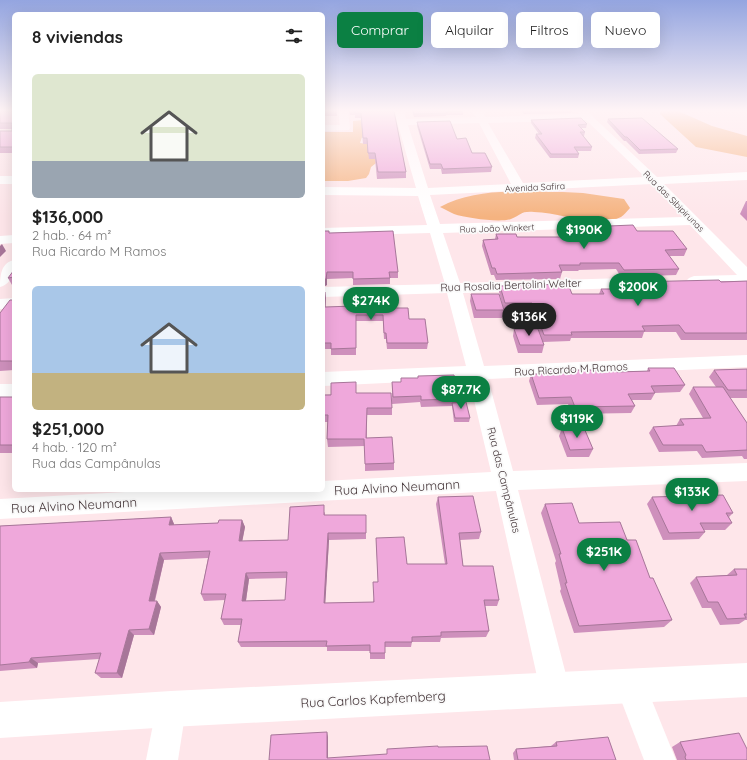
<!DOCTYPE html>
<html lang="es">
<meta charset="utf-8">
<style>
:root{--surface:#fff;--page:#f6f6f6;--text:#222;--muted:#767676;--accent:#0b8043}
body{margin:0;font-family:Quicksand,sans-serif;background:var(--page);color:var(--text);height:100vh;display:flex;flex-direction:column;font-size:15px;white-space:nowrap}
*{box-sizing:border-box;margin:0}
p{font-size:13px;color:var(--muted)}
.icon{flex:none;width:22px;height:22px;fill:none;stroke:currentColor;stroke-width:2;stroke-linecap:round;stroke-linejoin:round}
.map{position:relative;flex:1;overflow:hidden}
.details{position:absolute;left:12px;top:12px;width:313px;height:480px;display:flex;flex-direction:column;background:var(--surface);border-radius:6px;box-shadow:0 4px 16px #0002}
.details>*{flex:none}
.top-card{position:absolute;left:337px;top:12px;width:350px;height:36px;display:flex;gap:8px}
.price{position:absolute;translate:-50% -34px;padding:0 9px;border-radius:14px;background:var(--accent);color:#fff;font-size:13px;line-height:26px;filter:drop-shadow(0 1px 2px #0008)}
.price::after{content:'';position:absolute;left:50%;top:24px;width:12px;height:9px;margin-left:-6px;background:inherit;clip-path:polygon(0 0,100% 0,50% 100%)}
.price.on{background:#222;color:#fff}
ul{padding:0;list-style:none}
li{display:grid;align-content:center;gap:8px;height:212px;padding:0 20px}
li span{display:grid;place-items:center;height:124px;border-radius:6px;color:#555}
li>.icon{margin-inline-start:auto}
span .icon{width:72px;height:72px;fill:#fffc;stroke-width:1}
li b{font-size:17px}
h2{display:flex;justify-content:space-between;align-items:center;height:48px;padding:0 20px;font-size:17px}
.chip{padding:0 14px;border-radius:6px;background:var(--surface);box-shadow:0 4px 16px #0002;font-size:14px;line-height:36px}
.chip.on{background:var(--accent);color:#fff}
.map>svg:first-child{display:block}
</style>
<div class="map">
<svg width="747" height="760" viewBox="0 0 747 760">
<rect width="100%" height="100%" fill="#fee6ea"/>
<g fill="#f5b380">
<path d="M661 111H678L712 126 747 136V157L696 147 660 114Z"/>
<path d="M363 120V134L360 143 368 144 380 160 371 167 369 174 366 178 348 181H323V132H353V121Z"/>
<path d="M563 192 583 193 624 199 630 208C627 211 624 215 621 217 595 230 561 212 534 212 520 211 522 215 511 219 500 223 466 218 454 214 449 212 445 209 440 207 477 187 523 192 563 192Z"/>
</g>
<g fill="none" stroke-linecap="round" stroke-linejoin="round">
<g fill="#fff" fill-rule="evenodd">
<path d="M338 111H348L350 128 349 130 323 131V125H340Z"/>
<path d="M394 111H404L406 119 476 117 472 111H482L485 117 580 114 577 111H587L657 177 747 172V180L664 184 747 267V284L694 286 689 284 686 281 689 278 694 276 737 275 690 225 443 233 460 283 658 277 663 279 666 282 663 285 658 287 463 293 484 366 747 355V367L488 379 513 471 747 463V481L518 490 570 690 566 701 555 705 544 701 540 690 496 491 0 519V499L161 490H323V481L491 472 469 379 323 386V372L466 366 447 293 323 297V287L445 284 430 233 323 236V228L427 225 418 196 323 195V187L416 188ZM586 120 645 177 523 183 488 123ZM479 123 511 184 428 188 408 125ZM652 184 683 217 440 224 430 195Z"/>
<rect x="0" y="176" width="14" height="8"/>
<path d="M14 235V243L0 244V236Z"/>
<path d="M14 260C14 271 13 283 0 287 0 275 1 263 14 260Z"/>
<path d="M14 298V308L0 309V299Z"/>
<rect x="0" y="384" width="14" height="14"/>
<path d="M631 672 642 676 676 760H644L616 687 620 676Z"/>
<path d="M171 694 182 698 186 709 178 760H146L156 709 160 698Z"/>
</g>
<path fill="#fff" fill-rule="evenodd" d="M747 663V697L171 727 0 738V702L171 691Z"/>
</g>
<g fill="#ce90bc" fill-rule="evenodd">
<path d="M0 111H14V153H0V131H12V129H0Z"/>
<rect x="323" y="111" width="14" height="5"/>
<path d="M349 111H394L406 172V178L377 179 375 159H369L367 144H363L361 118H355V115H350Z"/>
<path d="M412 111H463V115H446V116L414 117Z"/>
<path d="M521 111H572L571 113 524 114Z"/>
<path d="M608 119 678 149 676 153 639 154 626 141H624L607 122Z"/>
<path d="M531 120 587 124 586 128H581L585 132 584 136H583L592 147 591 151H577L579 154 578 158H550L535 138 536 134H539L531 123Z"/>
<path d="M417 122 457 139 472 153 492 167 491 172 442 174 441 169H430L417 126Z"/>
<path d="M746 201H747V221L740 214Z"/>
<path d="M560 228 637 231 687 249 684 256H669L679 269 676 275 621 277 616 269 579 270 578 271H562V272L560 279 496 280 494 275H491L482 246 483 240 495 239 496 234 517 237H560L558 234Z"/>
<path d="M323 231 329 233 398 272V278H390V284L353 285V278L327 279V285L323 287Z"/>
<path d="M14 270V284L12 285 8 278Z"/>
<path d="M747 281V340H681L676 332H644L642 338H571L570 341 543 342 544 345 542 353H518L513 336 514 329H537L530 310H504L499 292 500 286 572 294H599L601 289H629L632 282Z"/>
<path d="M323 291 325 292V307L393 308 409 319 428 343 427 349H387L386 339H384L383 321H356V355H331V349H323Z"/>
<path d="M471 294 504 310 502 318H474L470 301Z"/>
<path d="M14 300V370L0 371V313Z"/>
<path d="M648 368 685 385 680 392 655 393 651 400H632L635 406 631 413 572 414 568 404 537 405 529 381 531 374H544V372L647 371Z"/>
<path d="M747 369V398H730L747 423V459H744L742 456 702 458 697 451 659 452 649 433 653 427 676 426 680 419 703 418 689 394 693 387H716L709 377 714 370Z"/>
<path d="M401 378 459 399V402L470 418 469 422H454L452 406 421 407 420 402 392 404V382H401Z"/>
<path d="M356 393 392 408V415H367V438L394 463V470L365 471V446L328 447 327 439 328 422H323V395Z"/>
<rect x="0" y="397" width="14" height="56"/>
<path d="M562 428 593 449 589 457H567L559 436Z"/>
<path d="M438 497 481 532 479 539 460 540 463 566 499 600 497 606H485L489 631 486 637 441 638 440 642H412L411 647H385V659H370V651H327V647H241L238 642 241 625H224L221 619 225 600 204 601 201 594 208 558 164 560 155 601H157L161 607 154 635H134L122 678H101L95 673 99 659 38 663 37 668 0 671V526L171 517 174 524V525L218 523 242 520 245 527 242 541 288 540 325 512V515H366V539L329 540 325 603 373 602 378 582 376 538 407 564H445L436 504ZM287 578 285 600 246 601 249 579Z"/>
<path d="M652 497 733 513 729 517 732 523 725 530H703L705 532 699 539 663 540 647 504Z"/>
<path d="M545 504 579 523 627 540 650 578 672 620 664 627 574 633 560 591 561 589 555 563 556 561 541 513Z"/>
<path d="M734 569H747V620H745L739 624 720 625 711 608H702L690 583 696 577 727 575Z"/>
<path d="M556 742 616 760H514L513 753 516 749 551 746Z"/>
<path d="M680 742 747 760H677L672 747Z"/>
</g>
<g fill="#a77699">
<path d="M2 244 6 251 0 257V246Z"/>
<path d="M327 272V285L323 287V280Z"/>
<path d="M325 292 326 298 325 313Z"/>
<path d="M171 517 174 524 172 532 169 525Z"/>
<path d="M242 520 245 527 241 548 239 541Z"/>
<path d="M328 533 329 540 325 609 324 603Z"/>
<path d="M160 553 164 560 153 607 149 601Z"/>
<path d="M246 573 249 579 245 607 242 601Z"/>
<path d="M157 601 161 607 154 635 149 629Z"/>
<path d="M129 630 134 635 122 678 117 673Z"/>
<path d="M31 658 38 663 37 668 29 662Z"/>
<path d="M327 732 328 737V760L327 758Z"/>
</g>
<g fill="#efa8db" stroke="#a77699" fill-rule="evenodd">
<path d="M0 111H14V147H0V131H12V123H0Z"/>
<path d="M355 111H394L406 172H378L375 153H368L367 138H363L361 113H355Z"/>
<path d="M413 111H463L446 112V113L414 114Z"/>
<path d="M581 118 587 124 578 125 585 132H580L592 147H574L579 154H551L536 134H542L531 120Z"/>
<path d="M642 118 678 149 640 150 627 137H625L608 119Z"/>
<path d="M450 121 457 139 466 138 472 153H485L492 167 443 169 441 164H430L417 122Z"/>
<path d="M633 225 637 231H673L687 249 665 250 679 269 624 270 619 263H580V265H559L562 272 497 274 495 268H492L483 240 498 239 496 234H516L517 237H565L560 228Z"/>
<path d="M323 231H329V233L393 231 398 272H389L390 278 353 279V272H327L326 279 323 280Z"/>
<path d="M14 270V277L8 278Z"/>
<path d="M719 280 721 282 747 281V333H685L679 325 642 326 645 331 571 332 572 335H544L532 303H505L500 286 568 284 572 294H604L601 289H636L632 282Z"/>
<path d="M391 290 393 308H408L409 319H425L428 343H387L386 333H384L383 315H356V348L331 349V343H323V291L325 292V307L353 306V291Z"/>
<path d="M471 294H499L504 310H476Z"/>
<path d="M10 300H14V361H0V313Z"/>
<path d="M514 329H538L544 345H520Z"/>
<path d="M648 368H674L685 385 651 386 655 393 628 394 635 406 575 407 571 397 539 398 531 374H545L544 372 563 370H616L617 372 650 371Z"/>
<path d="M747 369V390H728L714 370Z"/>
<path d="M454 375 459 399 421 400V396L393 397 392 382H401V378H418V376Z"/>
<path d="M356 382V393H391L392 408H367L366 438 392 437 394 463 365 464 364 439H327L328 415H323V395H331V383Z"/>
<path d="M693 387H723L747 423V450L706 452 702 445H663L653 427 684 425 680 419 711 418Z"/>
<rect x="0" y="397" width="14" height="48"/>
<path d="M466 402 470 418H455L452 403Z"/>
<path d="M562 428H584L593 449 570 450Z"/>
<path d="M723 495 733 513H726L732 523H700L705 532 669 533 652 497Z"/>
<path d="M473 496 481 532 459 533 463 566H493L499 600H484L489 631 441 632V636L412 637V642H385V653H370V645L326 646 327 641 238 642 242 619H221L226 594H201L210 551 160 553 149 601H157L149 629 129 630 117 673H95L101 653 31 658 29 662 0 665V526L171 517 169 525 218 523 219 520H242L239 541 288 540 290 507 324 505V515H366V533H328L324 603 374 602 373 582H378L376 538 404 537 407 564H447L438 497ZM287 572 285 600 242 601 246 573Z"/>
<path d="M572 503 579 523 620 522 627 540H636L650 578H653L672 620 579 626 565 583H567L559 554H561L545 504Z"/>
<path d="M734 569H747V614H744L746 618 727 619 718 602H708L696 577 737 575Z"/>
<path d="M327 732V758L387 754V749L438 746V747L487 746 490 760H269L271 735Z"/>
<path d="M739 733 747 749V760H686L685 757 686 755 680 742Z"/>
<path d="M608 737 616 760H518L516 749 557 746 556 742Z"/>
</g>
<linearGradient id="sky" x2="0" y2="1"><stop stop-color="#94a5e0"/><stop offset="0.51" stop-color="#fff4f6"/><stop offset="1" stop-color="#fff4f6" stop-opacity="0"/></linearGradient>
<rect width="747" height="217" fill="url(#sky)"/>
<g text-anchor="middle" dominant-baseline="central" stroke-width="3.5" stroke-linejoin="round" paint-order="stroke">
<g font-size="9" fill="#443538" stroke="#fafafa">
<text transform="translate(535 187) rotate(-3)">Avenida Safira</text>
<text transform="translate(674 201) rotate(45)">Rua das Sibipirunas</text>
<text transform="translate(497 228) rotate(-2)">Rua João Winkert</text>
</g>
<g font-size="11" fill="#443538" stroke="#fafafa">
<text transform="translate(511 285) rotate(-2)">Rua Rosalia Bertolini Welter</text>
<text transform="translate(571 369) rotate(-3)">Rua Ricardo M Ramos</text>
<text transform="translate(504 480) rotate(76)">Rua das Campânulas</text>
</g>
<g font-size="13" fill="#443538" stroke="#fafafa">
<text transform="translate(397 487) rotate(-3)">Rua Alvino Neumann</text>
<text transform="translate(74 505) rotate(-3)">Rua Alvino Neumann</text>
<text transform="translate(373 699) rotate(-3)">Rua Carlos Kapfemberg</text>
</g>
</g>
</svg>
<b class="price" style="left:584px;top:250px">$190K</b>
<b class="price" style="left:638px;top:307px">$200K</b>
<b class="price" style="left:371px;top:321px">$274K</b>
<b class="price on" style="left:529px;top:337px">$136K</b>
<b class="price" style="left:461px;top:410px">$87.7K</b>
<b class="price" style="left:577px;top:439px">$119K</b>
<b class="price" style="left:692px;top:512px">$133K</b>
<b class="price" style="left:604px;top:572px">$251K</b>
<div class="top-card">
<a class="chip on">Comprar</a>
<a class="chip">Alquilar</a>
<a class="chip">Filtros</a>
<a class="chip">Nuevo</a>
</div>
<section class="details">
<h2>8 viviendas<svg class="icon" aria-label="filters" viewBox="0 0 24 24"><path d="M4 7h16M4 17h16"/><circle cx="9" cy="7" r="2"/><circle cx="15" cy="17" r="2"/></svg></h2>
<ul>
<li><span style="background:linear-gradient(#dfe7d0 70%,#9aa5b1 0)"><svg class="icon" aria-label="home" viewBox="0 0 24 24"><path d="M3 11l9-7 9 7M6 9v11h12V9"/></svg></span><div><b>$136,000</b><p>2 hab. · 64 m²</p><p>Rua Ricardo M Ramos</p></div></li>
<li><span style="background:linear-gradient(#a9c7e8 70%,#c2b280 0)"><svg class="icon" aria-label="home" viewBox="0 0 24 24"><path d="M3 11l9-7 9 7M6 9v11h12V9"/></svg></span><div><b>$251,000</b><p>4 hab. · 120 m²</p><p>Rua das Campânulas</p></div></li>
</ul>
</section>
</div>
